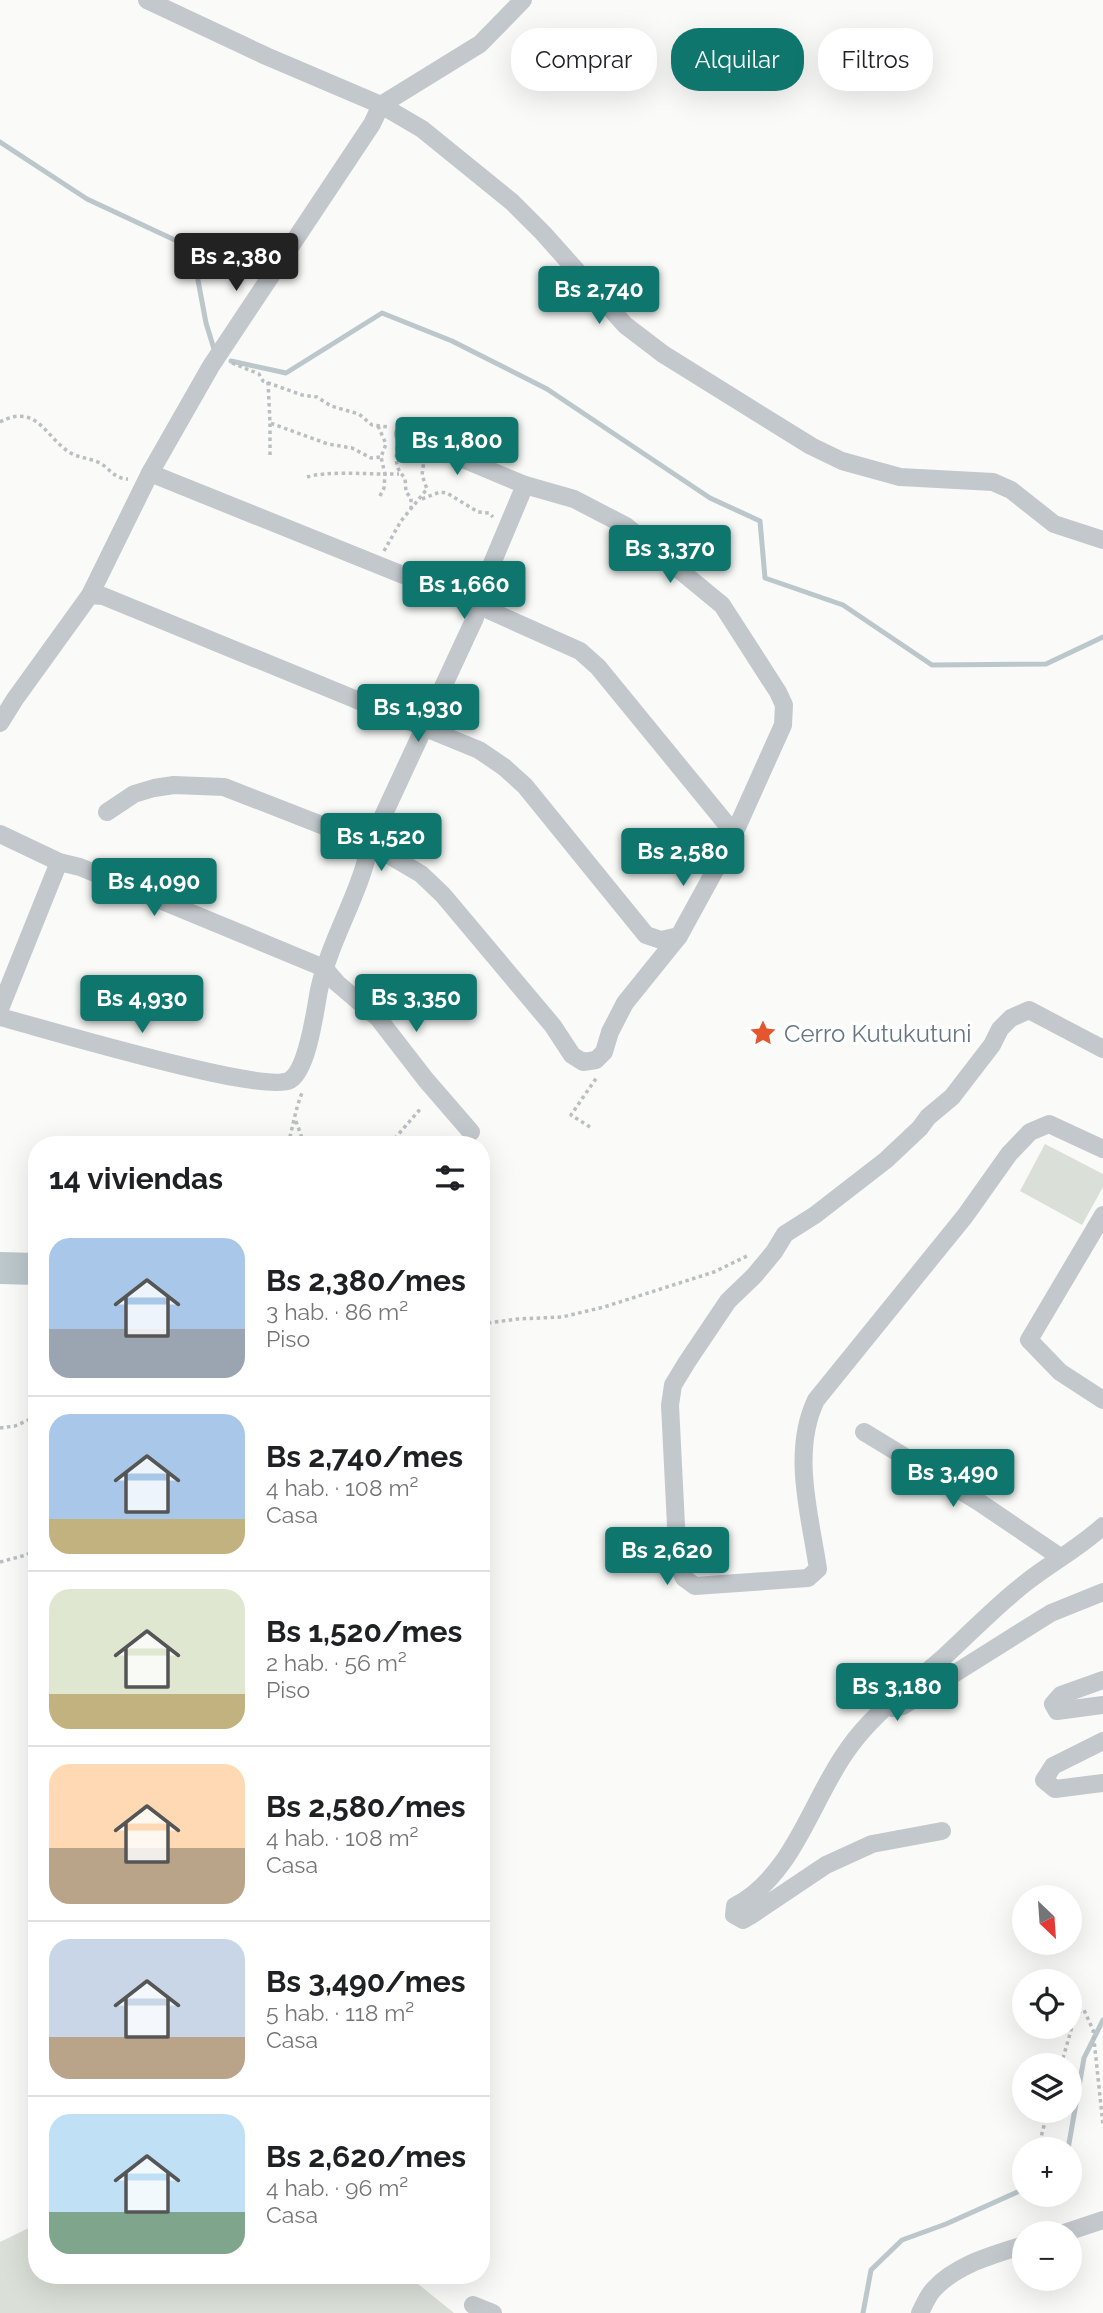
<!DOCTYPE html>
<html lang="es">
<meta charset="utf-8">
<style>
:root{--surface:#fff;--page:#f2f2f2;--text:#202124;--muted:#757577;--line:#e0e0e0;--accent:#0f766e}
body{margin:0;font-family:Raleway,sans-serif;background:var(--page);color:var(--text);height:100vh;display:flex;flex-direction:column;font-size:26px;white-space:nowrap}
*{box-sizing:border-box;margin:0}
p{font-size:23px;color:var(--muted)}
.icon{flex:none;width:38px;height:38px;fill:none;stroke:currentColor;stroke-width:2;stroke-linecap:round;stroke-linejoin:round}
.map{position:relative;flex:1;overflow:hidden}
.side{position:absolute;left:28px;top:1136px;width:462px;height:1148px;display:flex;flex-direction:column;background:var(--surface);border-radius:28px;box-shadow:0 7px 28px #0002}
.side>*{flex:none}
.guide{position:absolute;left:511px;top:28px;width:486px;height:63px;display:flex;gap:14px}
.needle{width:46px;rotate:155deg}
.fabs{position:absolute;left:1012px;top:1885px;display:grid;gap:14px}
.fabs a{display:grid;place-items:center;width:70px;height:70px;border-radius:50%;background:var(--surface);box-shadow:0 7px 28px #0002;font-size:35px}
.price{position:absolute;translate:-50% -60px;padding:0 16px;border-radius:7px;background:var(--accent);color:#fff;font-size:23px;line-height:46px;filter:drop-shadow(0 2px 4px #0008)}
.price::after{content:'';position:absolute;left:50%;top:42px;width:21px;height:16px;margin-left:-10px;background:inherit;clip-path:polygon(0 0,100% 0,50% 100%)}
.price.active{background:#222;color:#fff}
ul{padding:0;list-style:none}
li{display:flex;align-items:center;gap:21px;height:175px;padding:0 21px}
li+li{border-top:2px solid var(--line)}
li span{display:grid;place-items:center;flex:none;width:196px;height:140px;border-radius:21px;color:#555}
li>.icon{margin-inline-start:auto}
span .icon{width:84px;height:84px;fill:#fffc;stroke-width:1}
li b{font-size:30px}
h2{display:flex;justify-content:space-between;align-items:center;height:84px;padding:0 21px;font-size:30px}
.chip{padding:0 24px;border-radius:28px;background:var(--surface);box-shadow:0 7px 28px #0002;font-size:24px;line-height:63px}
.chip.active{background:var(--accent);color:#fff}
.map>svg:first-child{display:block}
</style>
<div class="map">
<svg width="1103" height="2313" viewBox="0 0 1103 2313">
<rect width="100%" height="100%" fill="#fafaf8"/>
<g fill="#dadfd7">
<path d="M1045 1144 1103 1174V1187L1082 1225 1020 1191Z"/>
<path d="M37 2224V2275H407L454 2313H0V2242Z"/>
</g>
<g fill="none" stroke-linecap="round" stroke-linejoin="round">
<g stroke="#bbc7cb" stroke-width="5">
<path d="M0 142 87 199 192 248 206 323 214 349"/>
<path d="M231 361 286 373 382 313 452 341 547 389 710 498 760 521 765 578 843 605 932 665 1046 664 1103 637"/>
<path d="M1068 2149 1084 2058 1103 2020"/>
<path d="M863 2313 871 2270 902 2240 946 2224 1024 2189"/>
</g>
<path stroke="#bbc7cb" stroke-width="32" d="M0 1268 37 1269"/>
<g stroke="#bbbfc2" stroke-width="3.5" stroke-dasharray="3.5 3.5" stroke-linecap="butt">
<path d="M232 363 259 374 263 381 302 395 317 397 331 406 359 414 372 425 388 427"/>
<path d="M268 382 270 423 328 444 352 448 371 458 381 457"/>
<path d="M0 422C36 403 44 435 69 452 78 458 90 458 100 463 110 469 115 479 128 479"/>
<path d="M397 447C396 461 395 468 405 478L406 492 411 498V508"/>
<path d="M270 455V423"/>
<path d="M307 477C327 471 363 474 385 474L381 457 386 444 378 426"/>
<path d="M380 496 384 488 385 474H399"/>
<path d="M422 499 440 492 447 493 478 512 489 513 493 517"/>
<path d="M384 551 401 521 427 489 422 475 424 460"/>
<path d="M296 1121 304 1144"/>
<path d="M590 1127 571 1115 597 1077"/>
<path d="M288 1144C293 1127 295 1110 302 1093"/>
<path d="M390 1144 422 1107"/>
<path d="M481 1324 517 1319 562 1317 604 1307 714 1272 747 1256"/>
<path d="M0 1428 15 1426 37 1416"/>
<path d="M0 1562 26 1555 37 1549"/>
<path d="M1061 2065 1076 2013 1084 2010 1093 2030 1103 2125"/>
<path d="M1038 2149 1048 2110"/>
</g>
<g stroke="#c3c8cc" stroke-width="18">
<path d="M147 0 266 56 381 105 422 129 512 202 543 233 625 325 663 354 811 446 842 461 900 477 993 482 1011 490 1054 524 1103 540"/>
<path d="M150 473 475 604 580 651 598 667 733 832"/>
<path d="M90 595 103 596 479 750 504 767 525 786 646 935 661 940 679 936"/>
<path d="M0 723 15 699 90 595 150 473 211 366 372 124 381 105 480 44 523 0"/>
<path d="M107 812 134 794 154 788 174 785 224 787 370 844 421 874 443 895 553 1026 572 1055 583 1062 596 1060 604 1052 610 1032 625 1003 679 936 730 843 783 725 784 705 778 692 722 605 626 526 574 499 525 485 403 434"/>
<path d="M0 834 59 862 80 867 324 968 337 983 378 1018 426 1080 471 1132"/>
<path d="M0 1009 59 862"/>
<path d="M0 1017C42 1028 264 1095 290 1080 308 1069 315 1011 319 990 330 939 360 895 370 844L475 618V604L525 485"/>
<path d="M1103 1049 1029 1010 1011 1018 1000 1029 992 1045 952 1097 928 1117 920 1128 886 1160 815 1215 785 1234 774 1252 754 1276 728 1301 687 1362 673 1385 670 1405 678 1565 684 1578 695 1586 808 1578 818 1569C810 1515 791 1452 816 1400L965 1216 1009 1154 1030 1132 1049 1124 1103 1149"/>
<path d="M1103 1215 1029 1340 1060 1372 1103 1400"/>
<path d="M864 1432 979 1502 1060 1557"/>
<path d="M1103 1680 1061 1695 1053 1704 1057 1711 1103 1705"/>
<path d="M893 1708 903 1706 1051 1613 1103 1592"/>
<path d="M1103 1741 1053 1766 1044 1780 1055 1789 1103 1783"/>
<path d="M942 1831 872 1844 826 1865 750 1916 743 1920 734 1915 735 1906C794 1875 811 1800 848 1749 873 1713 911 1686 944 1657 968 1635 992 1610 1018 1589 1045 1566 1077 1550 1103 1526"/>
<path d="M1064 2233 1103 2220"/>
<path d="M473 2305 493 2313"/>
<path d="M920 2313C924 2305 928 2295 934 2289 957 2264 993 2255 1024 2245"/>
</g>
</g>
<defs>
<g id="sight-bare" transform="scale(2.1)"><path d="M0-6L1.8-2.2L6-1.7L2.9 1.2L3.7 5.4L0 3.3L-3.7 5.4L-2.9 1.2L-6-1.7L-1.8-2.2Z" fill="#e4572e" stroke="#fff" stroke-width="2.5" paint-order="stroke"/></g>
</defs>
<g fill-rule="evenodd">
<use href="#sight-bare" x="763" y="1033"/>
</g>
<g text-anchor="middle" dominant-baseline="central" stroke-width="7" stroke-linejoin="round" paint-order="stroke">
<g font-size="24" fill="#657683" stroke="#fff" text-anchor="start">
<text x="784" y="1033">Cerro Kutukutuni</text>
</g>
</g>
</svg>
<div class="fabs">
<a><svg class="needle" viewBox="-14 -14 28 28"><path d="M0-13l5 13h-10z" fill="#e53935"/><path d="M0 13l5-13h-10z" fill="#757577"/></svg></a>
<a><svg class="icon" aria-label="locate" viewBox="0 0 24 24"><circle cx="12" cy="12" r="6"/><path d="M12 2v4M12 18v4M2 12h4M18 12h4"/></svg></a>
<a><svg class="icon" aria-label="layers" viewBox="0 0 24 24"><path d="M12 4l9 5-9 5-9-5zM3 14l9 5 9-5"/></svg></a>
<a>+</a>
<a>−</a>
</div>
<b class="price active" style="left:236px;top:293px">Bs 2,380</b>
<b class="price" style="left:599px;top:326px">Bs 2,740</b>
<b class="price" style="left:457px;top:477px">Bs 1,800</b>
<b class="price" style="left:670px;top:585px">Bs 3,370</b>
<b class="price" style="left:464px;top:621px">Bs 1,660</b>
<b class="price" style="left:418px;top:744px">Bs 1,930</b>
<b class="price" style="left:381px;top:873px">Bs 1,520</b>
<b class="price" style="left:683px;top:888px">Bs 2,580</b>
<b class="price" style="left:154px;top:918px">Bs 4,090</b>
<b class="price" style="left:416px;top:1034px">Bs 3,350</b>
<b class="price" style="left:142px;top:1035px">Bs 4,930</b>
<b class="price" style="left:953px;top:1509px">Bs 3,490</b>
<b class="price" style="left:667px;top:1587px">Bs 2,620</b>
<b class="price" style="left:897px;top:1723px">Bs 3,180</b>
<div class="guide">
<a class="chip">Comprar</a>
<a class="chip active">Alquilar</a>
<a class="chip">Filtros</a>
</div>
<section class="side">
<h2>14 viviendas<svg class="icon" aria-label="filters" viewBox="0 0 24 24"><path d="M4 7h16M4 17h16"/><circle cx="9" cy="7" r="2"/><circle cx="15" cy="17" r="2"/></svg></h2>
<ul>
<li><span style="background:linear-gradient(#a9c7e8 65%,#9aa5b1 0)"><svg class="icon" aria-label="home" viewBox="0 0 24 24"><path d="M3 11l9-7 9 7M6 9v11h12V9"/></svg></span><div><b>Bs 2,380/mes</b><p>3 hab. · 86 m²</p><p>Piso</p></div></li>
<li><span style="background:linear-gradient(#a9c7e8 75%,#c2b280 0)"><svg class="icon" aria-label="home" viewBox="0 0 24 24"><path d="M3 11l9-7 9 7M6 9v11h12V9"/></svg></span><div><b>Bs 2,740/mes</b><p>4 hab. · 108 m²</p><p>Casa</p></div></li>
<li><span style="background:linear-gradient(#dfe7d0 75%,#c2b280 0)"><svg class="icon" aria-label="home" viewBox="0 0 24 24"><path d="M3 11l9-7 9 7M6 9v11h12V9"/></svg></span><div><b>Bs 1,520/mes</b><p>2 hab. · 56 m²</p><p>Piso</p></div></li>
<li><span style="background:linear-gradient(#ffd9b3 60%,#b9a48a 0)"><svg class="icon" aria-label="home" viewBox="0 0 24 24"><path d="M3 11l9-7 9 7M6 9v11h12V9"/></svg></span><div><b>Bs 2,580/mes</b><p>4 hab. · 108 m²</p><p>Casa</p></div></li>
<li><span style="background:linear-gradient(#c9d6e8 70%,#b9a48a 0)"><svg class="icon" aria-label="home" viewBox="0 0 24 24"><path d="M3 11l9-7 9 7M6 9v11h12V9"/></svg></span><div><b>Bs 3,490/mes</b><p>5 hab. · 118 m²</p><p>Casa</p></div></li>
<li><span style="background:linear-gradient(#bfe0f5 70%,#7fa58c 0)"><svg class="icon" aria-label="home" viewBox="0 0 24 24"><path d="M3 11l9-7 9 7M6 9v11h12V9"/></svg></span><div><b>Bs 2,620/mes</b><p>4 hab. · 96 m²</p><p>Casa</p></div></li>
</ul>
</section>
</div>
